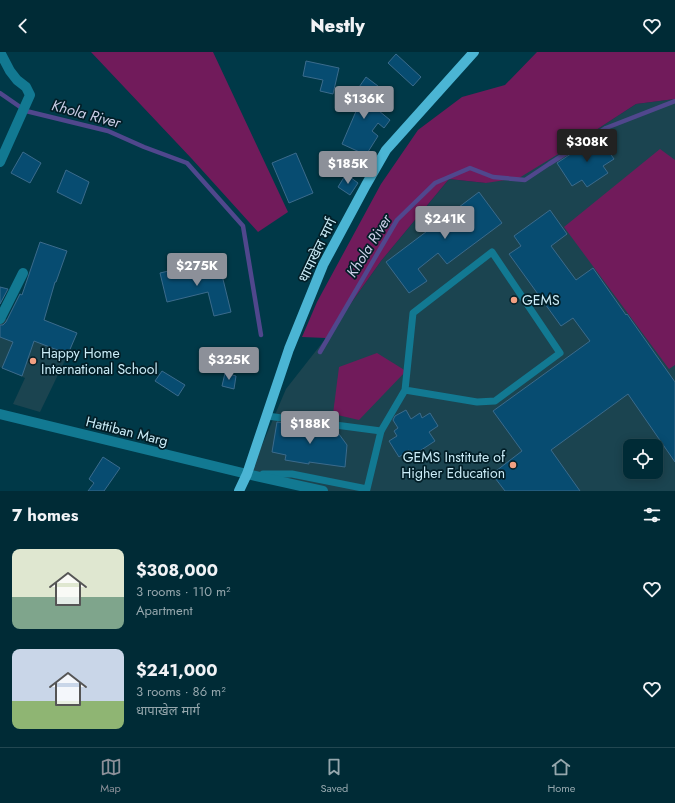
<!DOCTYPE html>
<meta charset="utf-8">
<style>
:root{--surface:#002b36;--page:#0e3742;--text:#f1f3f6;--muted:#95a7ad;--line:#224751;--accent:#8c9099}
body{margin:0;font-family:Jost,"Noto Sans Devanagari",sans-serif;background:var(--page);color:var(--text);height:100vh;display:flex;flex-direction:column;font-size:15px;white-space:nowrap}
*{box-sizing:border-box;margin:0}
p{font-size:13px;color:var(--muted)}
.icon{flex:none;width:22px;height:22px;fill:none;stroke:currentColor;stroke-width:2;stroke-linecap:round;stroke-linejoin:round}
.map{position:relative;height:439px;overflow:hidden}
.side{display:flex;flex-direction:column;background:var(--surface);flex:1}
.side>*{flex:none}
.buttons{position:absolute;left:623px;top:387px;display:grid;gap:8px}
.buttons a{display:grid;place-items:center;width:40px;height:40px;border-radius:8px;background:var(--surface);box-shadow:0 2px 10px #0003,0 0 0 1px var(--line);font-size:20px}
.price{position:absolute;translate:-50% -34px;padding:0 9px;border-radius:4px;background:var(--accent);color:#fff;font-size:13px;line-height:26px;filter:drop-shadow(0 1px 2px #0008)}
.price::after{content:'';position:absolute;left:50%;top:24px;width:12px;height:9px;margin-left:-6px;background:inherit;clip-path:polygon(0 0,100% 0,50% 100%)}
.price.on{background:#222;color:#fff}
ul{padding:0;list-style:none}
li{display:flex;align-items:center;gap:12px;height:100px;padding:0 12px}
li span{display:grid;place-items:center;flex:none;width:112px;height:80px;border-radius:8px;color:#555}
li>.icon{margin-inline-start:auto}
span .icon{width:48px;height:48px;fill:#fffc;stroke-width:1}
li b{font-size:17px}
h2{display:flex;justify-content:space-between;align-items:center;height:48px;padding:0 12px;font-size:17px}
header{display:flex;justify-content:space-between;align-items:center;height:52px;padding:0 12px;background:var(--surface);font-size:18px;font-weight:800}
.tabs{display:flex;justify-content:space-around;align-items:center;height:56px;border-top:1px solid var(--line);background:var(--surface);font-size:11px;color:var(--muted)}
.tabs a{display:grid;justify-items:center;gap:2px}
.tabs .on{color:var(--accent)}
.map>svg:first-child{display:block}
</style>
<header><svg class="icon" aria-label="back" viewBox="0 0 24 24"><path d="M15 5l-7 7 7 7"/></svg>Nestly<svg class="icon" aria-label="heart" viewBox="0 0 24 24"><path d="M12 20l-8-8c-3-5 5-10 8-4 3-6 11-1 8 4z"/></svg></header>
<div class="map">
<svg width="675" height="439" viewBox="0 0 675 439">
<rect width="100%" height="100%" fill="#003948"/>
<g fill="#1b4450" fill-rule="evenodd">
<path d="M675 47V439H323L251 419 286 337 326 286 381 209 449 127 486 131 573 93 636 52ZM630 394H656V420H630Z"/>
<path d="M3 265 8 268 42 266 49 270 77 281 68 302 40 360 13 352 25 326 0 315V271Z"/>
</g>
<g fill="#711b5b">
<path d="M91 0H213L288 160 258 180 192 107Z"/>
<path d="M537 0H675V47L636 52 573 93 519 126 486 131 449 127 381 209 326 286 302 285 317 250 381 132 418 78 462 45 505 33Z"/>
<path d="M660 97 675 108V313L669 317 564 175Z"/>
<path d="M377 301 406 319 359 368 333 362 339 315Z"/>
</g>
<g fill="none" stroke-linecap="round" stroke-linejoin="round">
<g stroke="#50478d" stroke-width="4.5">
<path d="M0 41 26 59 108 79 144 95 187 111 243 174 261 283"/>
<path d="M320 300 397 168 435 131 470 116 493 125 525 128 549 112 606 76 675 49"/>
</g>
</g>
<g fill="#074c71" stroke="#3b6b8c">
<path d="M396 2 421 25 413 34 388 11Z"/>
<path d="M306 9 339 16 333 42 320 39 323 28 303 24Z"/>
<path d="M366 25 378 34 367 49 390 68 384 76 378 71 372 79 378 84 366 103 342 92 357 57 348 51Z"/>
<path d="M598 84 614 107 603 114 608 121 587 135 582 128 572 134 557 111Z"/>
<path d="M23 100 41 111 30 131 11 121Z"/>
<path d="M296 101 313 141 289 151 272 111Z"/>
<path d="M66 118 89 130 81 152 57 140Z"/>
<path d="M346 122 358 131 350 143 338 135Z"/>
<path d="M479 140 502 171 447 212 438 201 418 217 427 229 409 241 386 210Z"/>
<path d="M550 158 567 182 551 194 576 228 593 216 626 263 627 262 675 330V410L628 342 551 398 580 439H505L492 422 522 399 493 359 590 289 573 266 561 274 509 202 521 194 514 184Z"/>
<path d="M40 190 67 199 56 230H55L44 268 77 281 68 302 34 289 22 324 2 316 13 290 0 285V273H3L6 270 20 242 22 243Z"/>
<path d="M185 215 187 224 220 215 231 260 214 264 208 240 167 250 160 221Z"/>
<path d="M0 235 8 237 0 252Z"/>
<path d="M162 319 185 333 178 344 155 329Z"/>
<path d="M225 321 236 324 234 337 222 334Z"/>
<path d="M406 358 411 367 420 361 422 366 430 361 438 374 429 380 435 389 412 404 409 398 399 405 389 389 397 384 394 379 398 376 393 368 395 364Z"/>
<path d="M277 370 336 378 347 393 345 415 309 410V412L285 408 286 403 272 400Z"/>
<path d="M103 405 120 416 104 439H88L94 431 89 427Z"/>
</g>
<g fill="none" stroke-linecap="round" stroke-linejoin="round">
<g stroke="#127992" stroke-width="7">
<path d="M267 364 381 379"/>
<path d="M263 422H292L367 437 381 379 405 338 413 261 492 200 560 301 495 349 477 350 405 338"/>
</g>
<g stroke="#127992" stroke-width="10">
<path d="M0 0 10 19 17 28 26 35 30 43 0 110"/>
<path d="M0 267 23 221"/>
<path d="M0 362 247 422 323 439"/>
</g>
<path stroke="#4bb5d4" stroke-width="10" d="M239 439 247 422 289 297 323 213 366 133 386 98 474 0"/>
</g>
<g fill="#f3a082" stroke="#021e27" stroke-width="1.5">
<circle cx="514" cy="248" r="4"/>
<circle cx="33" cy="309" r="4"/>
<circle cx="513" cy="413" r="4"/>
</g>
<g text-anchor="middle" dominant-baseline="central" stroke-width="3.5" stroke-linejoin="round" paint-order="stroke">
<g font-size="14" fill="#cbecf7" stroke="#021e27">
<text transform="translate(317 198) rotate(-64)">धापाखेल मार्ग</text>
<text transform="translate(127 379) rotate(14)">Hattiban Marg</text>
</g>
<g font-size="14" fill="#cbecf7" stroke="#021e27" text-anchor="start">
<text x="522" y="248">GEMS</text>
<text x="41" y="301">Happy Home<tspan x="41" dy="16">International School</tspan></text>
<text x="505" y="405" text-anchor="end">GEMS Institute of<tspan x="505" dy="16">Higher Education</tspan></text>
</g>
<g font-size="15" font-style="italic" fill="#cccfe8" stroke="#021e27">
<text transform="translate(86 62) rotate(15)">Khola River</text>
<text transform="translate(369 194) rotate(-58)">Khola River</text>
</g>
</g>
</svg>
<div class="buttons">
<a><svg class="icon" aria-label="locate" viewBox="0 0 24 24"><circle cx="12" cy="12" r="6"/><path d="M12 2v4M12 18v4M2 12h4M18 12h4"/></svg></a>
</div>
<b class="price" style="left:364px;top:68px">$136K</b>
<b class="price on" style="left:587px;top:111px">$308K</b>
<b class="price" style="left:348px;top:133px">$185K</b>
<b class="price" style="left:445px;top:188px">$241K</b>
<b class="price" style="left:197px;top:235px">$275K</b>
<b class="price" style="left:229px;top:329px">$325K</b>
<b class="price" style="left:310px;top:393px">$188K</b>
</div>
<section class="side">
<h2>7 homes<svg class="icon" aria-label="filters" viewBox="0 0 24 24"><path d="M4 7h16M4 17h16"/><circle cx="9" cy="7" r="2"/><circle cx="15" cy="17" r="2"/></svg></h2>
<ul>
<li><span style="background:linear-gradient(#dfe7d0 60%,#7fa58c 0)"><svg class="icon" aria-label="home" viewBox="0 0 24 24"><path d="M3 11l9-7 9 7M6 9v11h12V9"/></svg></span><div><b>$308,000</b><p>3 rooms · 110 m²</p><p>Apartment</p></div><svg class="icon" aria-label="heart" viewBox="0 0 24 24"><path d="M12 20l-8-8c-3-5 5-10 8-4 3-6 11-1 8 4z"/></svg></li>
<li><span style="background:linear-gradient(#c9d6e8 65%,#8fb573 0)"><svg class="icon" aria-label="home" viewBox="0 0 24 24"><path d="M3 11l9-7 9 7M6 9v11h12V9"/></svg></span><div><b>$241,000</b><p>3 rooms · 86 m²</p><p>धापाखेल मार्ग</p></div><svg class="icon" aria-label="heart" viewBox="0 0 24 24"><path d="M12 20l-8-8c-3-5 5-10 8-4 3-6 11-1 8 4z"/></svg></li>
</ul>
</section>
<nav class="tabs">
<a class="on"><svg class="icon" aria-label="map" viewBox="0 0 24 24"><path d="M3 6l6-2 6 2 6-2v14l-6 2-6-2-6 2zM9 4v14M15 6v14"/></svg>Map</a>
<a><svg class="icon" aria-label="saved" viewBox="0 0 24 24"><path d="M7 4h10v16l-5-4-5 4z"/></svg>Saved</a>
<a><svg class="icon" aria-label="home" viewBox="0 0 24 24"><path d="M3 11l9-7 9 7M6 9v11h12V9"/></svg>Home</a>
</nav>
